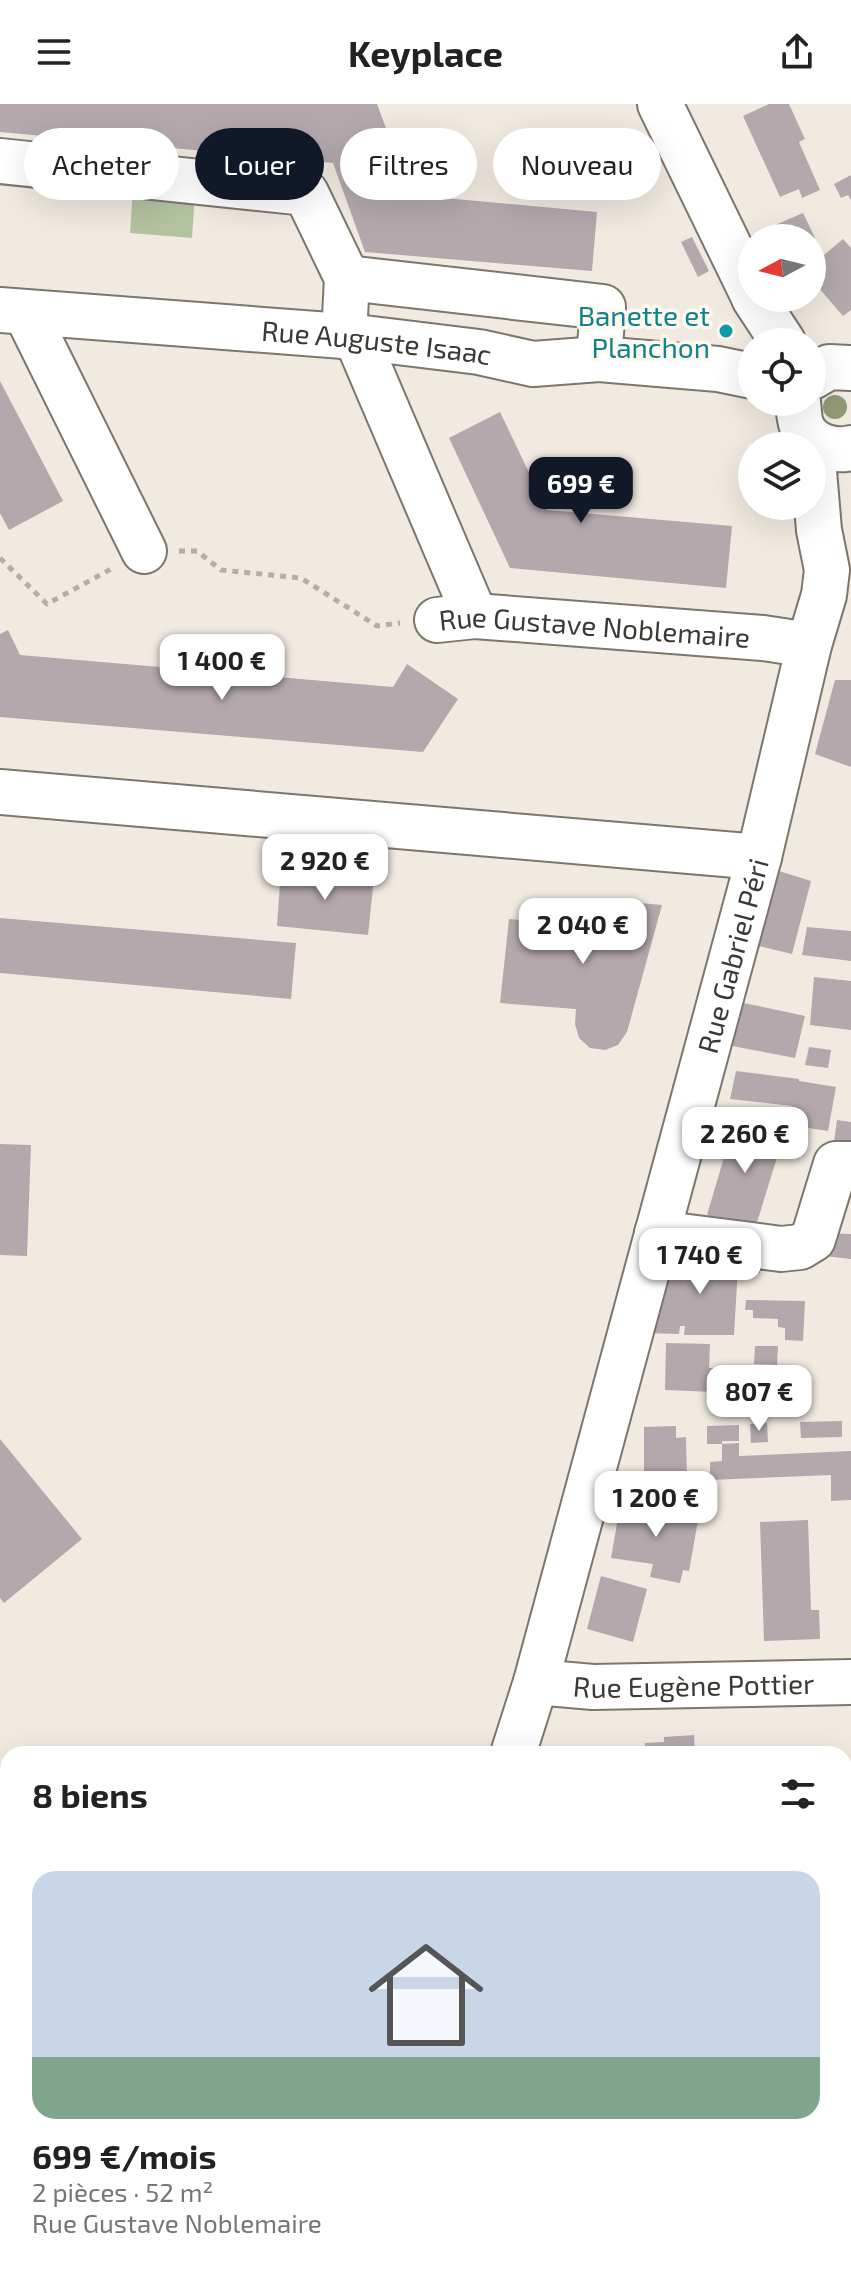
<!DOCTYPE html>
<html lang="fr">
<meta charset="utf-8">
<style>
:root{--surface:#fff;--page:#f2f2f2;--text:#222;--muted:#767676;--accent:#111827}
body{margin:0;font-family:"Exo 2",sans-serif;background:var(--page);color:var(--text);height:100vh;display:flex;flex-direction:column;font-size:30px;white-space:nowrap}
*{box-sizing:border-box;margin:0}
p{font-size:26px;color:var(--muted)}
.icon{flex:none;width:44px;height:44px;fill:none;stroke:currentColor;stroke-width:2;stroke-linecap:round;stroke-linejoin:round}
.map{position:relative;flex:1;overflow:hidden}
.sheet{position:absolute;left:0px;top:1642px;width:852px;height:538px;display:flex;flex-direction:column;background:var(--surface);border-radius:24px 24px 0 0;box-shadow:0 8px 32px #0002}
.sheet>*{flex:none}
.hud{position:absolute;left:24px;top:24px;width:804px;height:72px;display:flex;gap:16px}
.needle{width:52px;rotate:263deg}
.buttons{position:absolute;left:738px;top:120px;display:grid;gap:16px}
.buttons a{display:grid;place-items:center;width:88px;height:88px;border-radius:50%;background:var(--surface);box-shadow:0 8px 32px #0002;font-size:40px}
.price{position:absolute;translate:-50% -68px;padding:0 18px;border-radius:16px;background:#fff;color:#222;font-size:26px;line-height:52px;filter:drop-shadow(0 2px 4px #0008)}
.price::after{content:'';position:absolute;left:50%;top:48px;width:24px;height:18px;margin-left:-12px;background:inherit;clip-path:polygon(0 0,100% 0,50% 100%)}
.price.active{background:var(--accent);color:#fff}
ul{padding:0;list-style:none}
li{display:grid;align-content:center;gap:16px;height:424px;padding:0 32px}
li span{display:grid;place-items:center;height:248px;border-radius:24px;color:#555}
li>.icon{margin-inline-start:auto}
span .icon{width:144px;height:144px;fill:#fffc;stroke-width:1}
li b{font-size:34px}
h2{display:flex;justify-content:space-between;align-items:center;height:96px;padding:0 32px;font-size:34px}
.pill{padding:0 28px;border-radius:36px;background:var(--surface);box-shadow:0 8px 32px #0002;font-size:28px;line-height:72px}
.pill.active{background:var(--accent);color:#fff}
header{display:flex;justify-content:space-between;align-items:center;height:104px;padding:0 32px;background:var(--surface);font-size:36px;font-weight:700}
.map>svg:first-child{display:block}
</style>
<header><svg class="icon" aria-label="menu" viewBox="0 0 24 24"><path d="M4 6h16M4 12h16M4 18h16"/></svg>Keyplace<svg class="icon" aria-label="share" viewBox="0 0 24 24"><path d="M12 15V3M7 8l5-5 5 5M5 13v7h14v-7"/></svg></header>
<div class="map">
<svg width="851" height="2179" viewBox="0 0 851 2179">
<rect width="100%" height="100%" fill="#f1eae1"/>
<g fill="#b3c29f">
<path d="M133 83 195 88 192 134 130 129Z"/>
<path d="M418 2172H625L626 2179H423Z"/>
</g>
<g fill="#b4a8ad">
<path d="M0 0H377L411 91 597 108 592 167 365 148 333 59 0 28Z"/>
<path d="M769 0H789L805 35 799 38 820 86 802 94 799 85 780 93 743 12Z"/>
<path d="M851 71V96L848 91 841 94 834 80Z"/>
<path d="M803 109 815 134H758L759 128Z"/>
<path d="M692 133 709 167 698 173 681 138Z"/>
<path d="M843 135 851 144V206L843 212 812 176V161Z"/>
<path d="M0 277 63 397 9 426 0 409Z"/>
<path d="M500 308 547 406 732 422 726 484 510 464 449 334Z"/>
<path d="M8 526 20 551 393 583 407 560 458 595 423 648 0 613V530Z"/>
<path d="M835 576H851V663L815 650Z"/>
<path d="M281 766 374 774 368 831 277 822Z"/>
<path d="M779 767 811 777 792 850 759 842Z"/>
<path d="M586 794 662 801 627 928 618 941 605 946 590 944 579 934 575 920 576 905 500 899 509 815 583 821Z"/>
<path d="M0 814 296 839 291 895 0 869Z"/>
<path d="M807 823 851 827V857L802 851Z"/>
<path d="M814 873 851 877V926L810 921Z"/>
<path d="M744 899 805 912 795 954 732 942Z"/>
<path d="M809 943 831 946 828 964 805 961Z"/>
<path d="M736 967 799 975V977L836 983 828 1027 796 1022 794 1029 787 1027 792 1002 730 995Z"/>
<path d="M735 1016 784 1031 755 1125 707 1111Z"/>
<path d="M837 1016 851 1018V1048L833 1045Z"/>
<path d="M0 1040 31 1041 27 1152 0 1151Z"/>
<path d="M825 1129 851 1130V1155L825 1152Z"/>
<path d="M760 1149V1169H755V1164L738 1163 734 1231H684L685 1222H680L679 1230 646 1229 666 1162 688 1163V1154Z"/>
<path d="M746 1196 805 1197 803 1237 785 1236V1224L778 1223V1215L753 1214V1206H745Z"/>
<path d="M666 1239 710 1240 709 1264H715L714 1288 665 1286Z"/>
<path d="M755 1242H778L777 1261 754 1260Z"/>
<path d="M842 1317V1333L801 1334 800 1318Z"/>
<path d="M767 1319 768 1338 751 1339 750 1320Z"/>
<path d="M739 1321V1337H722V1340L739 1339V1352L851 1347V1396L831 1397V1371L710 1376V1358L722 1357V1340H707V1322Z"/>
<path d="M676 1322V1334L686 1333 687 1377 644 1378V1323Z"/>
<path d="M0 1335 82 1435 4 1499 0 1494Z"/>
<path d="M621 1397 699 1411 689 1467 683 1466 680 1479 650 1473 653 1460 611 1454Z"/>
<path d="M808 1416 811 1506H819L820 1535 764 1537 760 1418Z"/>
<path d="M601 1472 647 1485 633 1538 587 1525Z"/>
<path d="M694 1631 695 1650H645V1639L664 1638V1633Z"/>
<rect x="844" y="1659" width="7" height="61"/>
<path d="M138 2172H189L180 2179H144Z"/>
<path d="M683 2172H733L734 2179H684Z"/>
</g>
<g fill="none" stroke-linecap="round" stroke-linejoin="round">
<g stroke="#7c766d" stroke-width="48">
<g id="minor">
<path d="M660 0 752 189"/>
<path d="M0 57 306 89 347 174 344 232"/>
<path d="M347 174 603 203 599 255"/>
<path d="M754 194 783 238"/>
<path id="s1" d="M0 206 356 233 479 248 533 260 599 255 718 265 752 272"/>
<path d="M26 209 144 447"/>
<path d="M356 233 475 512"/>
<path d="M812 273 829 263 851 264"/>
<path d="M798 298C799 306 799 318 803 325 812 342 834 348 851 344"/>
<path id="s2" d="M437 516 475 512 763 534 809 541"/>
<path d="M0 688 759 753"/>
<path d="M657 1129 781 1145 800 1143 813 1135 836 1060H851"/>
<path id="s3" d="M536 1578 593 1583 851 1578"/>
<path id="s4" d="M513 1650 536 1578 759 753 809 541 824 491 827 466 819 426 814 367 817 340"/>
<path d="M0 1745 8 1754"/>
<path d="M0 1871 8 1861"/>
<path d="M844 2004H851"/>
<path d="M22 2172 38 2179"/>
<path d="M358 2172 364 2179"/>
</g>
</g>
<g stroke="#b3aea6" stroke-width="5" stroke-dasharray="6 6" stroke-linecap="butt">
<path d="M179 447H197L221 466 301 474 377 522 400 519"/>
<path d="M0 454 47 500 113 464"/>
</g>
<use href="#minor" stroke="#fff" stroke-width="44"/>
</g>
<circle fill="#919977" cx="835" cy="303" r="12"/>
<circle fill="#0f9aa8" stroke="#fff8ee" stroke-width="3" cx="726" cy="227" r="8"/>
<g text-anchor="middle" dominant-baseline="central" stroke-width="7" stroke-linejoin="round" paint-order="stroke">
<g font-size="28" fill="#0d838f" stroke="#fff8ee" text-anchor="end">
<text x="710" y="211">Banette et<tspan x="710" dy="32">Planchon</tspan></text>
</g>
<g font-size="28" fill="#3c3935" stroke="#fff8ee">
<text stroke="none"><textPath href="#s1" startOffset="378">Rue Auguste Isaac</textPath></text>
<text stroke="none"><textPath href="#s2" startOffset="158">Rue Gustave Noblemaire</textPath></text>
<text stroke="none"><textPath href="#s4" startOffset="828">Rue Gabriel Péri</textPath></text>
<text stroke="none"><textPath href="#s3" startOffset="158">Rue Eugène Pottier</textPath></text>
</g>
</g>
</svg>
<div class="buttons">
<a><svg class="needle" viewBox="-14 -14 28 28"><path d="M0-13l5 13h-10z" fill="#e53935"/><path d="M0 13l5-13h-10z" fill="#767676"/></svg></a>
<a><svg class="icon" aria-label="locate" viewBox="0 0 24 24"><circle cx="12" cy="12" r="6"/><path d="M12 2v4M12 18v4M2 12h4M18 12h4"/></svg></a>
<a><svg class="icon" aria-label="layers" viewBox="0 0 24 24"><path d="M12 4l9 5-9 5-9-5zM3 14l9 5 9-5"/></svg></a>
</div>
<b class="price active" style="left:581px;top:421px">699 €</b>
<b class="price" style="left:222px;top:598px">1 400 €</b>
<b class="price" style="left:325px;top:798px">2 920 €</b>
<b class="price" style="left:583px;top:862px">2 040 €</b>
<b class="price" style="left:745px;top:1071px">2 260 €</b>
<b class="price" style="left:700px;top:1192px">1 740 €</b>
<b class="price" style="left:759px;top:1329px">807 €</b>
<b class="price" style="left:656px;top:1435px">1 200 €</b>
<div class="hud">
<a class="pill">Acheter</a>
<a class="pill active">Louer</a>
<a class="pill">Filtres</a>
<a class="pill">Nouveau</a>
</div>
<section class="sheet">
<h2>8 biens<svg class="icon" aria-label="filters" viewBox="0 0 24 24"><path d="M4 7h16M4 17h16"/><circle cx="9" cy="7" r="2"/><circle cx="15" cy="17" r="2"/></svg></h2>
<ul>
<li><span style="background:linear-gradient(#c9d6e8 75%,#7fa58c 0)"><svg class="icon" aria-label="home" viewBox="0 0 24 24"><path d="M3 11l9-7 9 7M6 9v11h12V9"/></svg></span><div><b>699 €/mois</b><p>2 pièces · 52 m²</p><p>Rue Gustave Noblemaire</p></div></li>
</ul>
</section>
</div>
